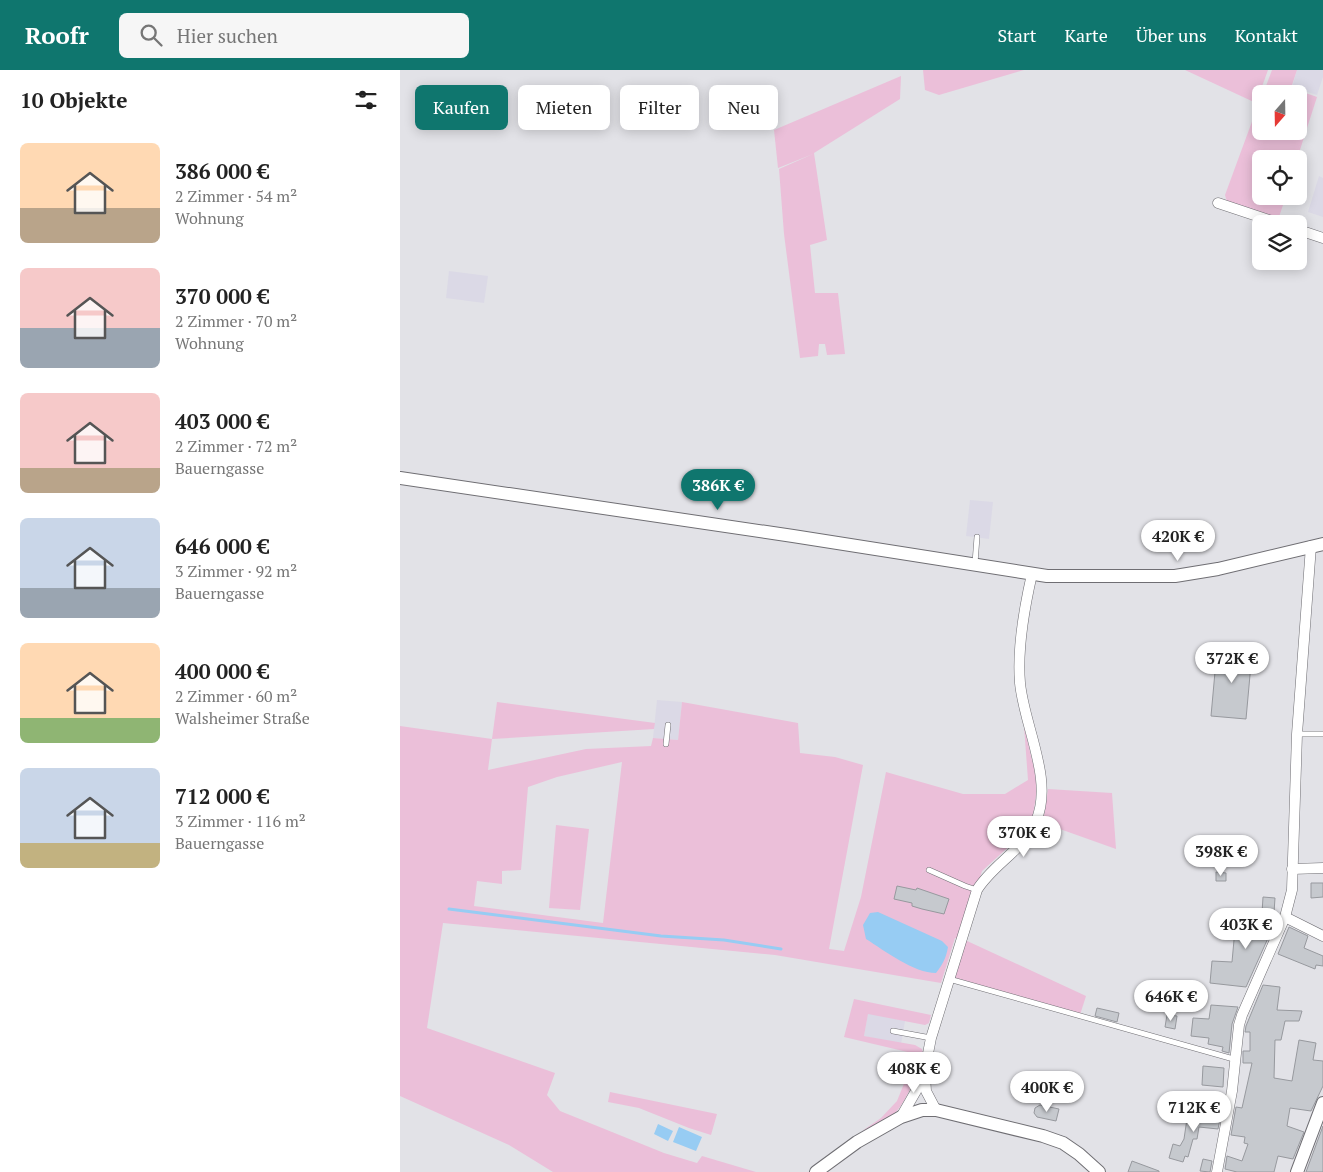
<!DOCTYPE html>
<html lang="de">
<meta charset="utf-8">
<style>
:root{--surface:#fff;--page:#f6f6f6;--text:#222;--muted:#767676;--accent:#0f766e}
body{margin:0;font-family:"PT Serif",serif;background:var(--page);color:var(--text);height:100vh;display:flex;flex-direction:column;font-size:19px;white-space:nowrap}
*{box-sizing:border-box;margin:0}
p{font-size:16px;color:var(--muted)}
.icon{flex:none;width:28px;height:28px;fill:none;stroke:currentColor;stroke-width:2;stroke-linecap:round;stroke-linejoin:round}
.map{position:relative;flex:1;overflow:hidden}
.details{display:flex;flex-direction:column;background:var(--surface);width:400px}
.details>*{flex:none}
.banner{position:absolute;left:15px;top:15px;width:475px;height:45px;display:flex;gap:10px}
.needle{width:32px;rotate:200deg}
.fabs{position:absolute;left:852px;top:15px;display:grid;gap:10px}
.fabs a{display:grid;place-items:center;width:55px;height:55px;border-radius:8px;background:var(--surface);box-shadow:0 2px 12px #0003;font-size:25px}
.price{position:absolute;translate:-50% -42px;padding:0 11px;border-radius:18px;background:#fff;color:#222;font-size:16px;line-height:32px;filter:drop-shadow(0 1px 2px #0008)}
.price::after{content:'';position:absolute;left:50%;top:30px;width:15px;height:11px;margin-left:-8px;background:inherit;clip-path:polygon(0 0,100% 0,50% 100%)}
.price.selected{background:var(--accent);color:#fff}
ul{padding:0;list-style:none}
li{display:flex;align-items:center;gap:15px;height:125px;padding:0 20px}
li span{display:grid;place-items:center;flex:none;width:140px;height:100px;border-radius:8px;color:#555}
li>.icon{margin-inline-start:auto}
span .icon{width:60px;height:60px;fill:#fffc;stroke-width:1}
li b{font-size:21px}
h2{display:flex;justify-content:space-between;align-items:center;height:60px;padding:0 20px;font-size:21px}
.chip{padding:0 18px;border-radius:8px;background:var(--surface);box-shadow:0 2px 12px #0003;font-size:18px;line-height:45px}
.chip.selected{background:var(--accent);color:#fff}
header{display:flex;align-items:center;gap:30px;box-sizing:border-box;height:70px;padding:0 25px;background:var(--accent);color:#fff}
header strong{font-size:24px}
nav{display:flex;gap:28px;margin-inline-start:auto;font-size:18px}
.search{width:350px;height:45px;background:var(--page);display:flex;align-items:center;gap:12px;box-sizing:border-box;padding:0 18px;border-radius:8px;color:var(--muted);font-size:19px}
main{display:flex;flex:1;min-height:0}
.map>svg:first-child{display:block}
</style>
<header>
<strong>Roofr</strong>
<div class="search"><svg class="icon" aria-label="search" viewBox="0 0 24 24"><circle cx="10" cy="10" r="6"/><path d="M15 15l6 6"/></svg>Hier suchen</div>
<nav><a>Start</a><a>Karte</a><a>Über uns</a><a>Kontakt</a></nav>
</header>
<main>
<section class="details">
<h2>10 Objekte<svg class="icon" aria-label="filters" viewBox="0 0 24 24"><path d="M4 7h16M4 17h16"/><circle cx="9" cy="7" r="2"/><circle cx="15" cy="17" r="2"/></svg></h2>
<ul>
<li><span style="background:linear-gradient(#ffd9b3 65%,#b9a48a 0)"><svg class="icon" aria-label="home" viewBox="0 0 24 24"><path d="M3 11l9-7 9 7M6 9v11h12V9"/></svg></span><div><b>386 000 €</b><p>2 Zimmer · 54 m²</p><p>Wohnung</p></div></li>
<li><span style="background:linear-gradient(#f6c9c9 60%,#9aa5b1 0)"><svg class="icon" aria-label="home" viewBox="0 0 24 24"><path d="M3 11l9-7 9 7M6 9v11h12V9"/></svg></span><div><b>370 000 €</b><p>2 Zimmer · 70 m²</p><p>Wohnung</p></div></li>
<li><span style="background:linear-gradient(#f6c9c9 75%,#b9a48a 0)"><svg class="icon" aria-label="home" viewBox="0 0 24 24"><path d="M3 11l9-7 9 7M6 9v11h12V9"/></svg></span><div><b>403 000 €</b><p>2 Zimmer · 72 m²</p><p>Bauerngasse</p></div></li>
<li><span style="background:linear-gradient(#c9d6e8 70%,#9aa5b1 0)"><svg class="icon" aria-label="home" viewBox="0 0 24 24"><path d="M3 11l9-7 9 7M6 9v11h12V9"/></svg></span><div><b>646 000 €</b><p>3 Zimmer · 92 m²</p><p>Bauerngasse</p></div></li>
<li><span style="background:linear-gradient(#ffd9b3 75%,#8fb573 0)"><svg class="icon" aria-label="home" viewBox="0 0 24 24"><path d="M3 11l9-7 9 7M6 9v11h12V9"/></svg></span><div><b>400 000 €</b><p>2 Zimmer · 60 m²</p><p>Walsheimer Straße</p></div></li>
<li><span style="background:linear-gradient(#c9d6e8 75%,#c2b280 0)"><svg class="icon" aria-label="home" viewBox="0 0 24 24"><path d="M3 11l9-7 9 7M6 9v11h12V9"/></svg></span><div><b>712 000 €</b><p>3 Zimmer · 116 m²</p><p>Bauerngasse</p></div></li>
</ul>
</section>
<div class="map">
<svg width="923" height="1102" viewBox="0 0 923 1102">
<rect width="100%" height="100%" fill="#e2e2e7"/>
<g fill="#dbd9e6">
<path d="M897 0H923V7L917 25 892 17Z"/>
<path d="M919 106 923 108V147L908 142Z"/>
<path d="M49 201 88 206 84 233 46 228Z"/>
<path d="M570 430 593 432 589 469 566 466Z"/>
<path d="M257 630 282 632 278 670 253 668Z"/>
<path d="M468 943 505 951 501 974 464 966Z"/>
</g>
<g fill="#ebbfd9" fill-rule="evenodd">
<path d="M523 0H624L539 25 525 20Z"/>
<path d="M785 0H868L856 33Z"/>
<path d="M872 0H897L891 18 917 27 897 89H861V126H886L878 150 827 132 825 125 861 27V61H899V24H863Z"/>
<path d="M501 6 500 29 414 83 427 170 410 175 415 223H438L445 284 427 285 425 274H419L418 286 400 288 384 164 379 99 413 84 378 98 374 60Z"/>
<path d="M97 632 255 653 254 659 92 669 88 700 186 679 251 676 253 668 278 670 282 632 398 653 400 683 435 687 463 695 429 879 444 881 461 827 486 702 563 724H605L628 710 624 656 634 698 637 719 632 752 625 762 582 801 561 870 555 868 541 913 375 885 43 853 27 958 155 1003 147 1025 160 1041 264 1083 297 1093 302 1086 356 1102H153L109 1075 0 1026V656L92 669ZM222 692 203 853 74 836 77 811 102 814V801L121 800 128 717 157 707Z"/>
<path d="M648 719 712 723 716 779 643 753Z"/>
<path d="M156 755 189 759 180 840 149 838Z"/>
<path d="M565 870 686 926 680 945 552 908Z"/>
<path d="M454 929 531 945 529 953 525 955 468 944 464 966 515 975 522 979 523 984C516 1003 510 1026 496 1042 488 1051 473 1056 462 1061L481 1048 497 1031 516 984 444 967Z"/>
<path d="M210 1022 317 1044 311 1065 289 1058 239 1038 208 1032Z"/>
</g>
<g fill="#97ccf3">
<path d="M478 842 542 871 548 877C546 888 543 894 536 903 514 903 485 881 466 869L463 855 470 843Z"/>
<path d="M258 1054 273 1061 268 1071 254 1064Z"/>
<path d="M279 1057 302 1067 296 1081 273 1072Z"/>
</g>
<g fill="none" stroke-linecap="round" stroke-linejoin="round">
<path stroke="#97ccf3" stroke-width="3" d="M49 839 261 866 324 870 381 879"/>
</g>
<g fill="#c6c9ce" stroke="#97999e">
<path d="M817 580 852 583 846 649 811 646Z"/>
<path d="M816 802 826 803V811H816Z"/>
<path d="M911 813H923V827L911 828Z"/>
<path d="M497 816 516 820 517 818 549 829 544 844 522 839 512 836V833L494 829Z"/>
<path d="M863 827 875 828 873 857 846 917 810 913 812 891 832 892 835 859 853 861 856 842 862 843Z"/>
<path d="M889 857 908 866 904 878 923 886V896L916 895 915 899 878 884Z"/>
<path d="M863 915 880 917 877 940 902 941 899 951H885L881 970H875L874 1008 892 1011 899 970 916 973 913 990 923 991V1016L911 1041 890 1038 887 1056 904 1062 893 1089 878 1086 874 1102H837L825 1099 827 1086 842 1091 848 1074 844 1073 845 1067 831 1065 836 1037 842 1038 852 993H843V981H850V962H845L846 956Z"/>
<path d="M811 935 838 937 832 954 829 983 822 981 823 977 808 974 809 968 791 966 793 948 809 949Z"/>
<path d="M697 938 719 943 717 952 695 946Z"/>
<path d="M767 945 777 946 775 959 765 957Z"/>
<path d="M803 996 824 998 823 1017 802 1015Z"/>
<path d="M640 1035 659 1039 656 1051 637 1047 634 1043 635 1038Z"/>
<path d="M788 1042 801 1045V1042L821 1044 818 1059 799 1057 797 1069H793L788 1087 785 1086 783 1092 769 1088 773 1074 780 1076 784 1069Z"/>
<path d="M923 1056V1102H906Z"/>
<path d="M803 1089 812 1091 810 1102 800 1101Z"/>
<path d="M732 1091 759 1101V1102H728Z"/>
</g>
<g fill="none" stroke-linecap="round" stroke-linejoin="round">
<g stroke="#6f6e73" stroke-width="6">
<g id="service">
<path d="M575 493 577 467"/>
<path d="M897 664H923"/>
<path d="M266 674 268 655"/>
<path d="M529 800 565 816 577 820"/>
<path d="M549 909 837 990"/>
<path d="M493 961 531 968"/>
</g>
</g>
<g stroke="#6f6e73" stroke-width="11">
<g id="minor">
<path d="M818 133 881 154"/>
<path d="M899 160 923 168"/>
<path d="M892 799 923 798"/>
<path d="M885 847 923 866"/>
<path d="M525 1005 526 1021 536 1040"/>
<path d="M501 1047 516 1021 525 999 531 968 577 820C593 794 624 780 636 751 654 710 624 656 620 613 617 578 624 539 632 504"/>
<path d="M817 1102 832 1021 839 955 842 945 885 847 892 820 897 664 911 476"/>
</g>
</g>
<g stroke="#6f6e73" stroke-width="14">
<g id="tertiary">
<path d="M0 408 393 466 647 506H775L818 499 923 474"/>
<path d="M416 1102 457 1072 501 1047 522 1040H536L643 1066 663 1073 679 1084 699 1102"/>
<path d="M897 1102 923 1033"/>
</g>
</g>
<use href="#service" stroke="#fff" stroke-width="5"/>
<use href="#minor" stroke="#fff" stroke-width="10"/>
<use href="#tertiary" stroke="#fff" stroke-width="12"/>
</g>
</svg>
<div class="fabs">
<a><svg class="needle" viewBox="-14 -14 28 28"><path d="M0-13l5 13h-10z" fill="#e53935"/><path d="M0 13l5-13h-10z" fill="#767676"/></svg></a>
<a><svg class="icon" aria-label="locate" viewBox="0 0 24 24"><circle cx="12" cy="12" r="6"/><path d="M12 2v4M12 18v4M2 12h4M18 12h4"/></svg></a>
<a><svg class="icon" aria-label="layers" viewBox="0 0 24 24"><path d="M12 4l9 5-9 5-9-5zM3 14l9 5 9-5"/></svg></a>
</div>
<b class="price selected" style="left:318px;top:441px">386K €</b>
<b class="price" style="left:778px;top:492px">420K €</b>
<b class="price" style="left:832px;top:614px">372K €</b>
<b class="price" style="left:624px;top:788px">370K €</b>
<b class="price" style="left:821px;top:807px">398K €</b>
<b class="price" style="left:846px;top:880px">403K €</b>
<b class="price" style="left:771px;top:952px">646K €</b>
<b class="price" style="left:514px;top:1024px">408K €</b>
<b class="price" style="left:647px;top:1043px">400K €</b>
<b class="price" style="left:794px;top:1063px">712K €</b>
<div class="banner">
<a class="chip selected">Kaufen</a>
<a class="chip">Mieten</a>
<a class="chip">Filter</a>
<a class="chip">Neu</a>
</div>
</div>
</main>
